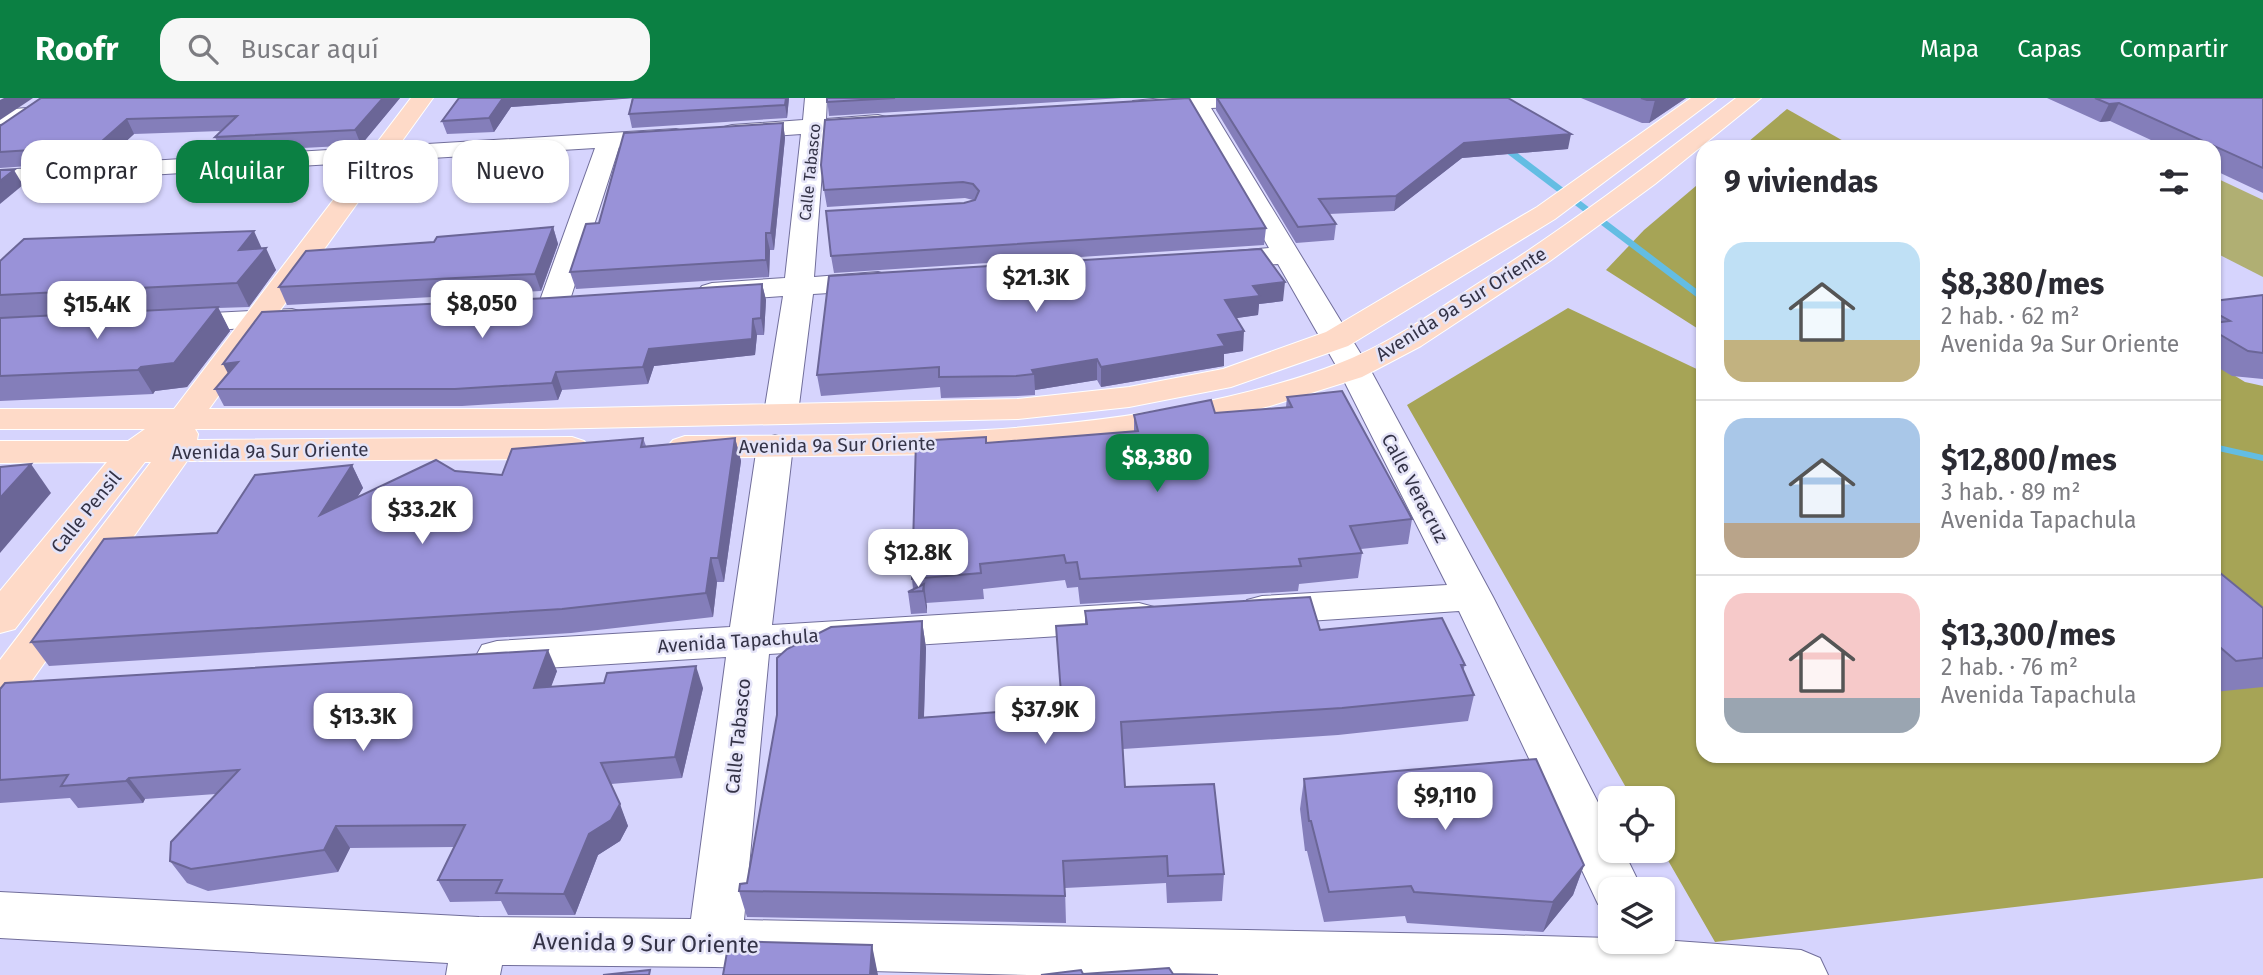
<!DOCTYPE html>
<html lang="es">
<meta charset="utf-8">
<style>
:root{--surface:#fff;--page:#f7f7f7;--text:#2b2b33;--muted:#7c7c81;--line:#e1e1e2;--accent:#0b8043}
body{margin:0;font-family:"Fira Sans",sans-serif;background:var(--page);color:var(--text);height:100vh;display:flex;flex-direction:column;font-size:26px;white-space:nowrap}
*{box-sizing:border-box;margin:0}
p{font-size:23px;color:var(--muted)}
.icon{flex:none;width:38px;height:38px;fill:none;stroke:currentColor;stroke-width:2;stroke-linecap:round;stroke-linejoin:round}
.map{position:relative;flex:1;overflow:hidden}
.sheet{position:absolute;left:1696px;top:42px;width:525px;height:623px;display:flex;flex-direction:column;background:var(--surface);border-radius:21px;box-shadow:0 2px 5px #0004}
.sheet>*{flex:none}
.banner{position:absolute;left:21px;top:42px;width:665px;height:63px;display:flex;gap:14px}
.controls{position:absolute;left:1598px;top:688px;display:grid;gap:14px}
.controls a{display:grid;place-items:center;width:77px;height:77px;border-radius:14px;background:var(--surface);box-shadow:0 2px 5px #0004;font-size:35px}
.price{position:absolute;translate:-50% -60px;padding:0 16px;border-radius:14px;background:#fff;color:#222;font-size:23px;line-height:46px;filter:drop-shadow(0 2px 4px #0008)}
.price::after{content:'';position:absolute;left:50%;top:42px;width:21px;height:16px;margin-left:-10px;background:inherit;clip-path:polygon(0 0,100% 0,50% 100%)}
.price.current{background:var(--accent);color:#fff}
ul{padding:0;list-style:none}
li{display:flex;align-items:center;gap:21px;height:175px;padding:0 28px}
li+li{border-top:2px solid var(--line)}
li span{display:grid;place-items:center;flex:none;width:196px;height:140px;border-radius:21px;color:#555}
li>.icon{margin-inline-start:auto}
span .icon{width:84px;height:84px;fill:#fffc;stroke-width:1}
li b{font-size:30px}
h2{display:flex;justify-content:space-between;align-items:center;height:84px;padding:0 28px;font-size:30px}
.tag{padding:0 24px;border-radius:21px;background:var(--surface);box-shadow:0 2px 5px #0004;font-size:24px;line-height:63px}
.tag.current{background:var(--accent);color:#fff}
header{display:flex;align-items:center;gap:42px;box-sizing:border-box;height:98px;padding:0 35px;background:var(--accent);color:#fff}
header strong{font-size:33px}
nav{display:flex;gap:38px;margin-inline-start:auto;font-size:24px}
.search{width:490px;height:63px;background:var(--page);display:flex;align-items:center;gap:18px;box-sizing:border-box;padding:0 24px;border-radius:21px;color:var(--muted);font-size:26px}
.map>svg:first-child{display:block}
</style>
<header>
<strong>Roofr</strong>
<div class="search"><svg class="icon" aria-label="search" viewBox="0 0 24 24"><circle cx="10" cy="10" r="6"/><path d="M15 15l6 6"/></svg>Buscar aquí</div>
<nav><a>Mapa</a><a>Capas</a><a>Compartir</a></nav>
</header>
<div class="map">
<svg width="2263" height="877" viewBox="0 0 2263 877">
<rect width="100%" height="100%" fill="#d6d4fd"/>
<path fill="#b0af73" d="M2214 79 2263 102V179L2214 154Z"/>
<g fill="#a6a456">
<path d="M1787 11 1854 49H1742Z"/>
<path d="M1703 82V234L1606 172 1644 132Z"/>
<path d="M1568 210 1703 274V658H2214V265L2245 284 2263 288V780L1715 844 1662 752V700H1632L1407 307Z"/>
</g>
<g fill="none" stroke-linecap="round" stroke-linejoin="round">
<g fill="#63bde3" fill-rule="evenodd">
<path d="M1497 44H1503L1703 196V204L1497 48Z"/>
<path d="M2214 346 2263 357V363L2214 352Z"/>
</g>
<g stroke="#716e9b" stroke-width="2">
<g id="minor">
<path d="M805 0H827L826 21 878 17 886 19 889 24 886 29 878 31 825 35 814 179 878 174 888 177 892 183 888 189 878 192 813 196 798 315 793 322 781 325 769 322 764 315 783 198 712 203 702 200 697 194 702 188 712 185 785 180 801 36 732 41 724 39 720 34 724 29 732 27 803 22Z"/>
<path d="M1163 0H1284L1281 5 1273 7 1211 10 1370 271 1493 499 1610 728V752H1623L1642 791H1610V811L1598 806 1459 513 1262 526 1247 522 1241 512 1247 502 1262 498 1447 487 1338 271 1278 166 1214 170 1204 168 1200 162 1204 156 1269 150 1190 12 1141 15 1133 13 1130 8 1133 3Z"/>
<path d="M27 10 35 12 38 17 35 22 0 26V12Z"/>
<path d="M676 31 684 33 688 38 684 43 619 49 569 205 565 211 554 214 543 211 539 205 595 50 0 86V72Z"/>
<path d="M292 211 303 214 307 220 303 226 173 235 162 232 158 226 162 220 173 217Z"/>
<path d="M775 337 787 341 793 348 772 527 1139 505 1154 509 1160 519 1154 529 1139 533 769 556 744 822 1503 837 1610 840V844L1662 842 1801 852 1820 860 1828 877H1028L715 869 502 867 500 877H446L448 865 0 840V794L479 819 691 821 726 559 497 573 482 569 476 558 482 547 497 543 730 529 757 348 763 341Z"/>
</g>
</g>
<g stroke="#fff" stroke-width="2">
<g id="major">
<path d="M411 0H433L209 311H542L1018 301 1129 289 1223 271 1326 234 1537 109 1691 0H1716L1555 121 1348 248 1231 289 1129 309 1018 321 542 331H195L198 336 197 342 572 339 584 343 590 350 584 357 572 361 187 363 16 605 0 610V562L151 364H145L15 531 0 535V493L107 364 0 365V343H128L145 331H0V311H174Z"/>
<path d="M1736 0H1761L1655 86 1550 163 1421 248 1362 279 1270 308 1189 328 1106 342 938 356 685 360 673 356 667 349 673 342 685 338C866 337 1050 340 1227 299 1269 289 1313 277 1352 260 1394 242 1433 215 1471 190 1563 132 1650 66 1736 0Z"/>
</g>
</g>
<use href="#minor" fill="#fff" fill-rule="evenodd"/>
<use href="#major" fill="#fedac8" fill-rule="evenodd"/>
</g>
<g fill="#847eba">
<path d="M400 0 361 47 222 54 215 39 221 33 134 36 109 59 90 60 86 64 0 70V28Z"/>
<path d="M459 0H789L787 20 632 30 629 16 632 0 511 9 494 34 447 36 442 23Z"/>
<path d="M827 0H1122L829 18Z"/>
<path d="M1216 0H1508L1568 51 1462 60 1394 113 1329 116 1336 126 1334 142 1296 145 1216 12Z"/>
<path d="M1581 0H1686L1649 25H1642Z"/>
<path d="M2047 0H2263V95L2214 72V49H2166L2110 23 2100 24Z"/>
<path d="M825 22 1266 130 1264 147 834 175 831 158 964 105 973 102 965 100 827 109 824 92Z"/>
<path d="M783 25 785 40 774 152H770L769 179 576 191 570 174Z"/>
<path d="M553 129 558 146 541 193 287 207 279 189 434 144Z"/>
<path d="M262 150 276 172 249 209 218 210 230 233 187 289 155 293 153 296 0 303V163Z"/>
<path d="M829 178 1283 203 1259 206 1258 217 1236 220 1243 253 1224 256V268L1101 289 1097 282 1035 292V297L1018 298 941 300 940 289 821 298 817 277Z"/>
<path d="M762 186 766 202 764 237H757L755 257 654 268 648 286 562 292 558 302 462 308H224L215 291 549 200Z"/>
<path d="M2263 197V281L2232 278 2214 267V203Z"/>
<path d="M1287 299 1412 421 1408 446 1361 451 1362 455 1358 480 1299 486 1298 493 1080 506 1078 489 1067 490 1065 482 983 491 984 501 926 505 927 515 911 516 908 494 913 491 912 481 987 345 1134 333V317L1215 315 1286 309Z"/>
<path d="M643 340 646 348 735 340 741 363 724 484H717L713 519 571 535 49 568 31 544 217 435 352 367 363 390 357 399 455 373 502 377Z"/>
<path d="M2214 470 2263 510V589L2214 594Z"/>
<path d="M1085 513 1320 532 1465 567 1463 573 1474 597 1468 623 1338 637 1123 651 1125 689 1224 776 1222 803 1167 805 1166 785 1065 790 1066 825 747 819 739 793 747 785 922 523 926 550 924 619 1062 610 1056 528 1085 526Z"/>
<path d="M557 573 551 588 703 590 682 680 611 686 628 728 620 743 598 757 575 817H508L501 803 450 804 438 782 454 749 350 750 338 774 208 793 187 785 170 763 216 696 145 701 143 705 78 710 70 700 0 705V591Z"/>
<path d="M1304 681 1584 767 1573 797 1543 834 1407 825 1405 818 1324 824 1307 753H1305L1300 711Z"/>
</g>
<g fill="#6b6697">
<path d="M4 0H33L0 22V2Z"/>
<path d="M383 0H400L361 47 355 32Z"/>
<path d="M503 0H636L511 9 494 34 489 20Z"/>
<path d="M786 0H789L787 20 785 7Z"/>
<path d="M1659 0H1686L1649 25 1655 2Z"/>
<path d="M2119 5 2110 23 2100 24 2109 6Z"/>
<path d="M127 21 134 36 109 59 101 44Z"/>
<path d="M783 25 785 40 774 152 771 135Z"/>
<path d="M1571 36 1568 51 1462 60 1394 113 1396 98 1464 45Z"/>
<path d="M82 46 90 60 86 64 78 49Z"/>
<path d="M14 72 23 87 0 106V83Z"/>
<path d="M553 129 558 146 541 193 535 176Z"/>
<path d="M254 133 263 153 266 150 276 172 249 209 237 185 239 152Z"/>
<path d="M766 135 770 152 769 179 766 162Z"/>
<path d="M1285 184 1283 203 1259 206 1258 217 1224 222 1225 202 1253 188Z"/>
<path d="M762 186 766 202 764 237 761 220Z"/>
<path d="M218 209 230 233 187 289 155 293 153 296 138 272Z"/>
<path d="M753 221 757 237 755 257 654 268 648 286 643 269 649 251Z"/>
<path d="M1244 233 1243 253 1224 256V268L1101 289V269L1218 237Z"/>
<path d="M1097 261V282L1035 292 1034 276 1032 272Z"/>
<path d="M238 264 232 283 223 266Z"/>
<path d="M556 274 562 292 558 302 552 285Z"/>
<path d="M735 340 741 363 724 484 718 460Z"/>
<path d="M31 366 51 395 0 455V400Z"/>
<path d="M352 367 363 390 332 441 320 417Z"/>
<path d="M711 460 717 484 713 519 706 495Z"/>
<path d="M924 486 927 508V515L923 493Z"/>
<path d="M922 523 926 550 923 647 919 620Z"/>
<path d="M548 552 557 573 543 611 534 590Z"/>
<path d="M696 568 703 590 682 680 675 659Z"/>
<path d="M129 680 145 701 143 705 126 683Z"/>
<path d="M620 706 628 728 620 743 598 757 575 817 564 796 589 736Z"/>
<path d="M336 728 350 750 338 774 324 752Z"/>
<path d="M1584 767 1573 797 1543 834 1553 804Z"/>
<path d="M872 847 878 877H870Z"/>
</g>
<g fill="#9992d8" stroke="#6b6697" stroke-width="2">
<path d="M41 0H383L355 32 215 39 237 18 127 21 101 44 82 46 78 49 0 54V28Z"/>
<path d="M459 0H503L489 20 442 23Z"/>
<path d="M633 0H786L785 7 629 16Z"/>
<path d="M827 0H895L827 4Z"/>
<path d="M1189 0 1266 130 831 158 826 113 964 105 975 102 979 93 973 86 963 84 824 92 821 67 825 22Z"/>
<path d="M1217 0H1508L1571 36 1464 45 1396 98 1319 101 1336 126 1298 129Z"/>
<path d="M1641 0H1659L1655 2H1647Z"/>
<path d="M2095 0H2263V70L2119 5 2109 6Z"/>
<path d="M783 25 771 135H766V162L570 174 586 126 599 125 624 35Z"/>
<path d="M0 72H14L0 83Z"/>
<path d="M553 129 535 176 279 189 306 153 434 144 437 139Z"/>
<path d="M254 133 239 152 266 150 237 185 0 197V163L24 141Z"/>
<path d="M1261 151 1285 184 1253 188 1260 198 1225 202 1244 233 1218 237 1225 248 1101 269 1097 261 1032 272 1034 276 1016 278 939 279V269L817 277 829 178Z"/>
<path d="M762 186 761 220 753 221 752 241 649 251 643 269 556 274 552 285 455 291H215L238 264 223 266 262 214 549 200Z"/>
<path d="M2263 197V255L2248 253 2214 233V225L2230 223 2214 214V203Z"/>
<path d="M218 209 174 265 141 269 138 272 0 278V220Z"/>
<path d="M1342 293 1412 421 1350 428 1362 455 1299 461 1301 468 1080 481 1077 464 1066 465 1064 457 980 466 981 475 912 481 916 343 986 339V345L1138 333 1134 317 1211 302 1215 315 1292 309 1287 299Z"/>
<path d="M643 340 641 349 735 340 718 460H711L706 495 562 511 31 544 104 441 217 435 255 377 352 367 320 417 436 362 455 373 502 377 512 351Z"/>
<path d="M31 366 0 400V369Z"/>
<path d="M2214 470 2263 510V560L2236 563 2214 544Z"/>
<path d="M924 486 923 493 908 494Z"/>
<path d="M1310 499 1320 532 1442 520 1465 567H1461L1474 597 1342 610 1121 624 1125 689 1214 686 1224 776 1168 778 1167 758 1063 763 1065 798 739 793 740 786 747 785 777 617V560L787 551 831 529 922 523 919 620 1062 609 1056 528 1087 526 1085 513Z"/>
<path d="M548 552 534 590 604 585 607 575 696 568 675 659 601 665 620 706 611 722 589 736 564 796 496 795 502 782H438L465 727 336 728 324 752 191 771 170 763 171 744 239 672 129 680 126 683 61 688 68 677 0 682V591L5 585Z"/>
<path d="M1536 661 1584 767 1553 804 1414 794 1411 788 1329 794 1311 723H1309L1304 681Z"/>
<path d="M729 843 872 847 870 877H723Z"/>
<path d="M1169 870 1173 876 1218 877H1041L1081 872 1083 876Z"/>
<path d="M650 872 649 877H603Z"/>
</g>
<g text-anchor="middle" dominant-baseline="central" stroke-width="5" stroke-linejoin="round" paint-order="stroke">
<g font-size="16" fill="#343347" stroke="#e5e4f8">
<text transform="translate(810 74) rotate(-84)">Calle Tabasco</text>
</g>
<g font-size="19" fill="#343347" stroke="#e5e4f8">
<text transform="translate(1461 206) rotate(-32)">Avenida 9a Sur Oriente</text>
<text transform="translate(837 347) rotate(-1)">Avenida 9a Sur Oriente</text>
<text transform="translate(270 353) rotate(-1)">Avenida 9a Sur Oriente</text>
<text transform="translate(1415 390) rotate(62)">Calle Veracruz</text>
<text transform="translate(86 414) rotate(-51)">Calle Pensil</text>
<text transform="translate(738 543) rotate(-4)">Avenida Tapachula</text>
<text transform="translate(738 638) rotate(-84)">Calle Tabasco</text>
</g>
<g font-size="23" fill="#343347" stroke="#e5e4f8">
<text transform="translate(646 845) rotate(1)">Avenida 9 Sur Oriente</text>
</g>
</g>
</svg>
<div class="controls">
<a><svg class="icon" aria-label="locate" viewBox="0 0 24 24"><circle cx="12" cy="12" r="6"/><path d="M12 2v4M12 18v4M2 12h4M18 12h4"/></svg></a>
<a><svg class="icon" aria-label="layers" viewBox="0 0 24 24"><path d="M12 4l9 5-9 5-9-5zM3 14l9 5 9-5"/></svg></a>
</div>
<b class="price" style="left:1036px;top:216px">$21.3K</b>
<b class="price" style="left:482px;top:242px">$8,050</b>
<b class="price" style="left:97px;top:243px">$15.4K</b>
<b class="price current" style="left:1157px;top:396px">$8,380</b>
<b class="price" style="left:422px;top:448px">$33.2K</b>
<b class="price" style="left:918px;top:491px">$12.8K</b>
<b class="price" style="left:1045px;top:648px">$37.9K</b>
<b class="price" style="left:363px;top:655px">$13.3K</b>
<b class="price" style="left:1445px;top:734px">$9,110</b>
<div class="banner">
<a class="tag">Comprar</a>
<a class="tag current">Alquilar</a>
<a class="tag">Filtros</a>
<a class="tag">Nuevo</a>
</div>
<section class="sheet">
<h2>9 viviendas<svg class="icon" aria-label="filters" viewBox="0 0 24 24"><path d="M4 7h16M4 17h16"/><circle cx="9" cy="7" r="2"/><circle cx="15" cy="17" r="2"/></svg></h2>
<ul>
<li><span style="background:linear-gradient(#bfe0f5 70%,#c2b280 0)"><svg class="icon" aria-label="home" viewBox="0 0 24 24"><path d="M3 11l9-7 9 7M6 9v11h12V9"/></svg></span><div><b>$8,380/mes</b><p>2 hab. · 62 m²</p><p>Avenida 9a Sur Oriente</p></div></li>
<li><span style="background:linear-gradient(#a9c7e8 75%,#b9a48a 0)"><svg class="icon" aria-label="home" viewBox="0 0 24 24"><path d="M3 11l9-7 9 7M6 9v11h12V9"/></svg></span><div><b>$12,800/mes</b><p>3 hab. · 89 m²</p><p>Avenida Tapachula</p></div></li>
<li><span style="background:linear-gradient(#f6c9c9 75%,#9aa5b1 0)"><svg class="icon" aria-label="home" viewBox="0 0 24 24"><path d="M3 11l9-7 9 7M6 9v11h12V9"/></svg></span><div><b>$13,300/mes</b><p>2 hab. · 76 m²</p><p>Avenida Tapachula</p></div></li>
</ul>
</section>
</div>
